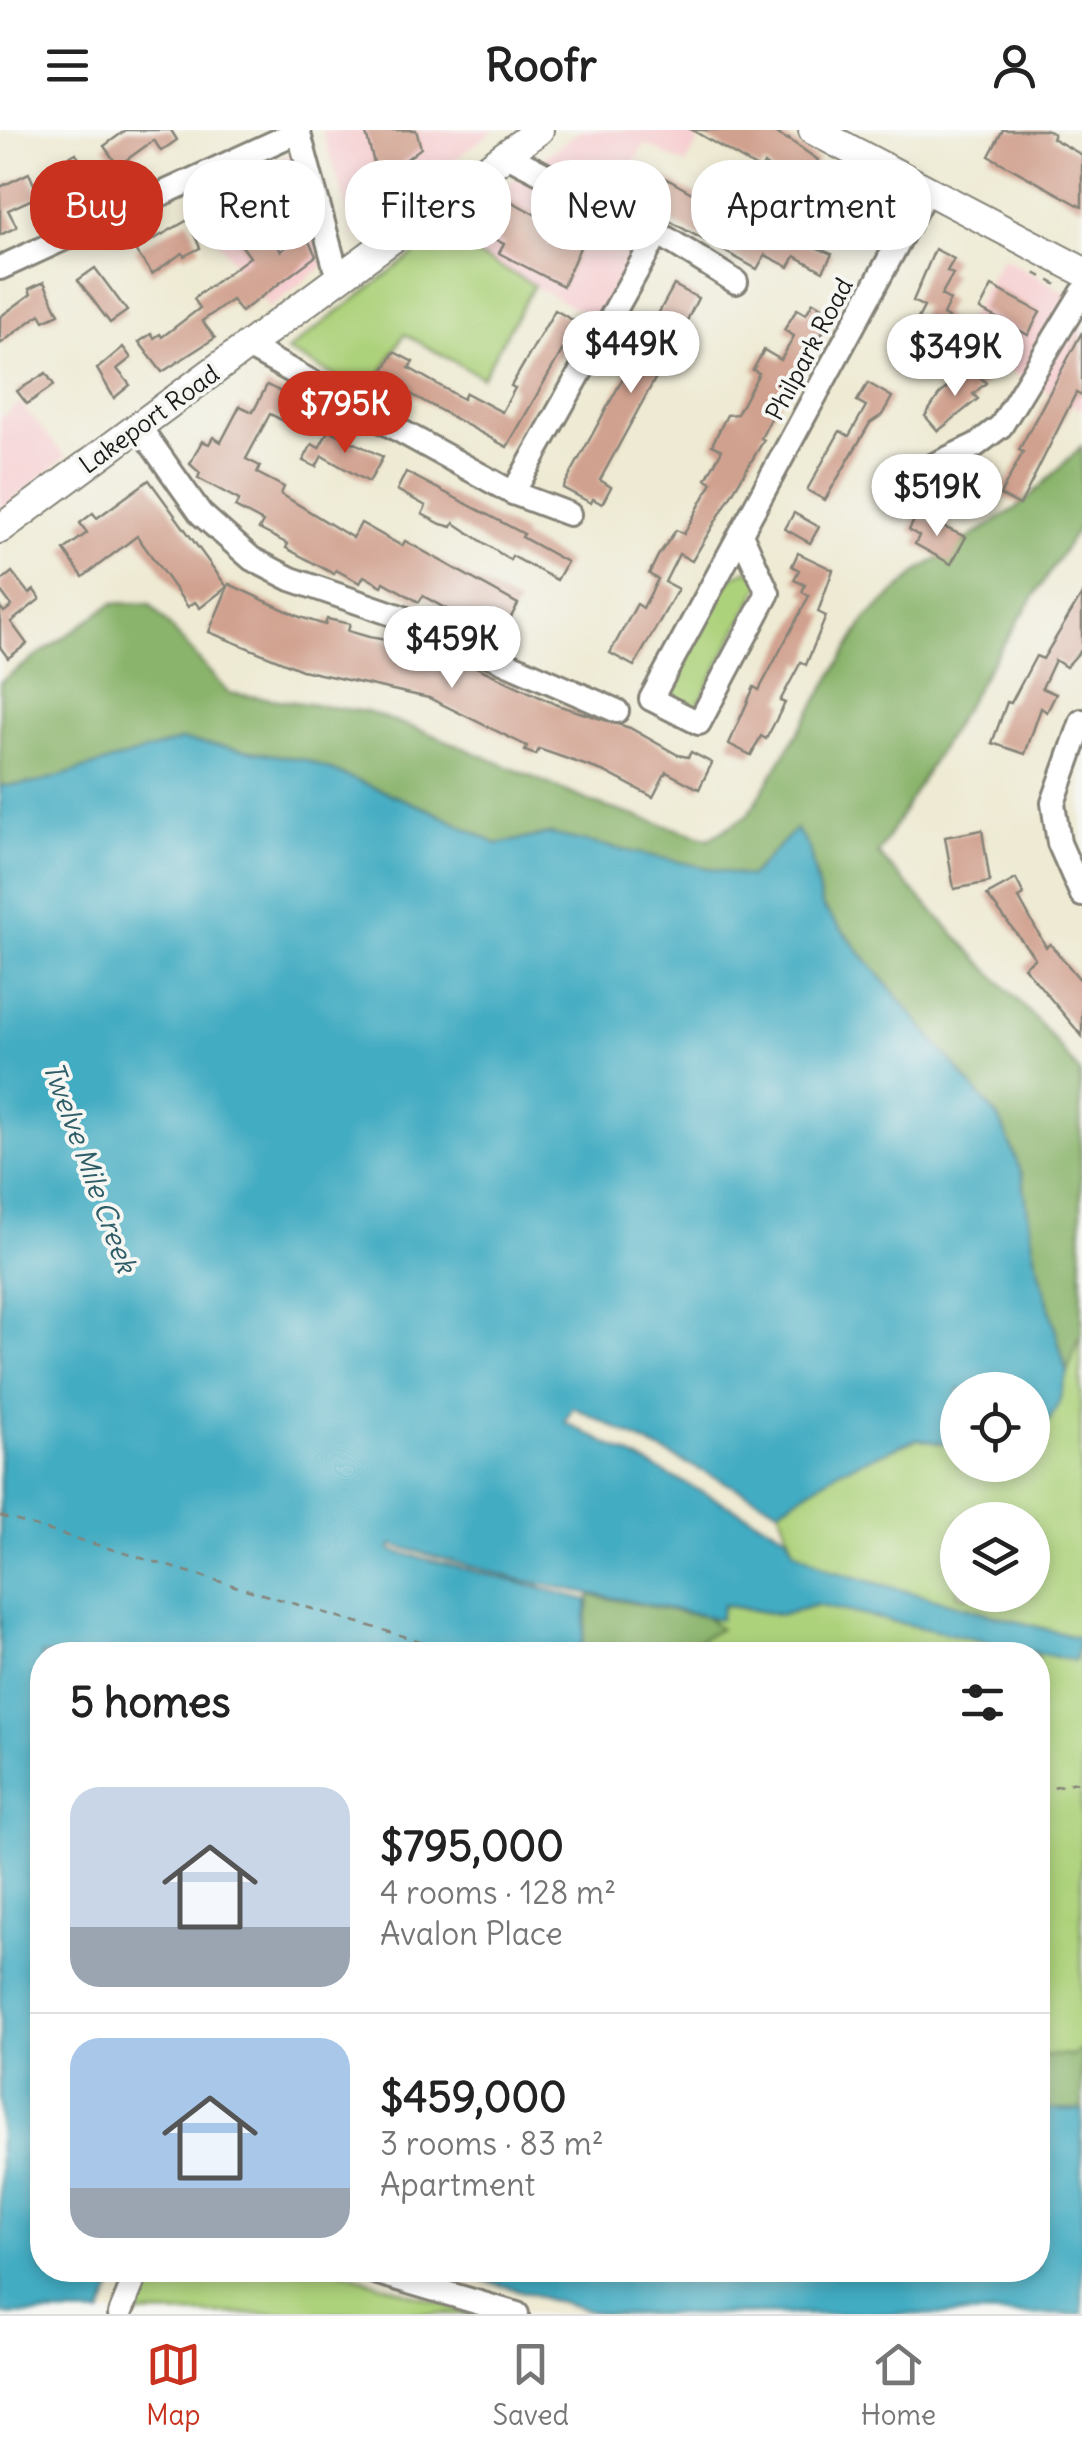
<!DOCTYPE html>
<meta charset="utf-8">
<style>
:root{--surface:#fff;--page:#f2f2f2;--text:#222;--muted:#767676;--line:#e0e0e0;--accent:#c8321e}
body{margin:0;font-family:Delius,sans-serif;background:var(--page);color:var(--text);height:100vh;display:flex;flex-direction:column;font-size:38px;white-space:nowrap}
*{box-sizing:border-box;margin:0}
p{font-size:32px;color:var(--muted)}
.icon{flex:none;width:55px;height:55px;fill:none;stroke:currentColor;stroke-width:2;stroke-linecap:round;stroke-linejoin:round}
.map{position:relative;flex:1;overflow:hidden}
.panel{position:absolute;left:30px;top:1512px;width:1020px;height:640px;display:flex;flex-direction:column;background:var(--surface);border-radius:40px;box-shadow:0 5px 15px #0003}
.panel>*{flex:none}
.guide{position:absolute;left:30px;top:30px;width:1022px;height:90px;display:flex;gap:20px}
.controls{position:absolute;left:940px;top:1242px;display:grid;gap:20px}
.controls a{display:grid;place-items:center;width:110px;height:110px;border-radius:50%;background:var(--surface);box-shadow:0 5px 15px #0003;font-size:50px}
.price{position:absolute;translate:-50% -85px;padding:0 22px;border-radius:35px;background:#fff;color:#222;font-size:32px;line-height:65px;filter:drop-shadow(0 2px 5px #0008)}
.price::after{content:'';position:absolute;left:50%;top:60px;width:30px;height:22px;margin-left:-15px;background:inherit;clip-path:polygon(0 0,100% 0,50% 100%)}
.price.on{background:var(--accent);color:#fff}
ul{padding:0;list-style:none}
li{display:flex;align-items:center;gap:30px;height:250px;padding:0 40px}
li+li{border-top:2px solid var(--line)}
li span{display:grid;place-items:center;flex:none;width:280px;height:200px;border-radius:30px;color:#555}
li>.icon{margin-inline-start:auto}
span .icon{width:120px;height:120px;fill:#fffc;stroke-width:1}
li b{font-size:42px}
h2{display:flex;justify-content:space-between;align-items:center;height:120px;padding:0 40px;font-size:42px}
.tag{padding:0 35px;border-radius:40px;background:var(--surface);box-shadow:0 5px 15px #0003;font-size:35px;line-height:90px}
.tag.on{background:var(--accent);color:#fff}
header{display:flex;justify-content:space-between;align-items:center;height:130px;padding:0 40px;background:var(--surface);font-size:45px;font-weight:700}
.dock{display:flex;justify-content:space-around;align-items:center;height:140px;border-top:2px solid var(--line);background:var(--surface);font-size:28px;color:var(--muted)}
.dock a{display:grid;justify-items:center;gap:5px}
.dock .on{color:var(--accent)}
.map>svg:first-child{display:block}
</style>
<header><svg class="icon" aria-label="menu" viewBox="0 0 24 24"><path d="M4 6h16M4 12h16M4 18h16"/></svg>Roofr<svg class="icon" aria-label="person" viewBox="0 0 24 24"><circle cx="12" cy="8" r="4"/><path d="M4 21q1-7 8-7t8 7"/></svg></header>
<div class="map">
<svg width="1082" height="2184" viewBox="0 0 1082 2184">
<rect width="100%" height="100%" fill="#f6f6f2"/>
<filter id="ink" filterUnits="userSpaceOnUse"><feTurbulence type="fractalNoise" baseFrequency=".01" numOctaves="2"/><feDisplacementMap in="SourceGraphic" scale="20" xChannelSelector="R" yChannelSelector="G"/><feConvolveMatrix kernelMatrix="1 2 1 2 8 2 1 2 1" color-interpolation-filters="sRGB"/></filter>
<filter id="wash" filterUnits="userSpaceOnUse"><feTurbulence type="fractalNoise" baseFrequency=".0048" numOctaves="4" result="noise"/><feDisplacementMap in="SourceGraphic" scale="40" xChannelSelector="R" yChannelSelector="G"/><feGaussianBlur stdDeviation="2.25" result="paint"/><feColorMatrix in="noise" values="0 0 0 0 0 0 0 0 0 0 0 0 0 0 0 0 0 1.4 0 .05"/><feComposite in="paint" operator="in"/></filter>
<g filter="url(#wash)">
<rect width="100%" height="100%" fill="#eeead3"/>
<g fill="#f7cfd2">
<path d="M322 0H494L355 105Z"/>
<path d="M581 0H704L686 35 645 14 605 80 649 106 601 192 439 105Z"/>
<path d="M292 23 324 135 269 178 188 72Z"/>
<path d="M1002 127 1082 172V280L955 212Z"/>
<path d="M20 273 66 327 0 381V288Z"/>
</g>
<g fill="#add27c" stroke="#64774c" stroke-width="2.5" fill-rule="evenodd">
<path d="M439 105 534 155 482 247 404 204 368 263 287 221Z"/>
<path d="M748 440 763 450 693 584 669 572V561L730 448Z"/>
<path d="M1080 943 1082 1980 1038 1979V1525H568L582 1515 590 1465 720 1489 722 1475 782 1485 816 1475 1075 1530 1078 1508 832 1441 794 1420 779 1379 842 1339 917 1309 957 1316 958 1335H1032C1033 1311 1059 1271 1067 1243L1000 990ZM958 1390H1032V1465H958Z"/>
<path d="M146 2140H337L474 2184H126Z"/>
</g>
<g fill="#8ab46c" stroke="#536844" stroke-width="2.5">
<path d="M1082 316V392L988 538 878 724 1045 899 1080 943 1082 1201 1067 1243 1034 1120 1022 1044 1000 990 822 776 809 718 796 700 749 747 550 704 497 714 430 680 36 653 0 656V552L113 473 150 474 228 563 367 582 426 602 596 674 709 709 748 685 866 489 920 440 1022 374Z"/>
<path d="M590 1465 707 1487 720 1499 669 1525H568L582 1515Z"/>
<path d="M1082 1919V1980L1038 1979V1925L1072 1926Z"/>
</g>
<g fill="#43acc2" stroke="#30646f" stroke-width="2.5">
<path d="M182 610 306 630 430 680 497 714 550 704 749 747 796 699 809 718 822 776 1000 990 1022 1044 1034 1120 1067 1243 1058 1275 1033 1319 1032 1260H958L957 1316 917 1309 842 1339 779 1379 573 1277 565 1292 787 1405 794 1420 832 1441 1079 1508 1075 1531 816 1475 782 1485 723 1475 720 1489 520 1450 392 1415 391 1420 588 1470 582 1515 568 1525H42V2140H120L102 2184H0V656L36 653Z"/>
<path d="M1038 1979 1082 1980V2184H602L447 2140H1038Z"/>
</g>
<g id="blocks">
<g fill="#d1a18f">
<path d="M126 0H171L177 10 161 21 154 10 118 36 104 16Z"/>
<path d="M365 0H416L421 18 399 35 376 40Z"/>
<path d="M692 0H770L794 13 818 30 812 41 848 60 844 67 884 90 868 117 849 107 858 91 783 51 764 34 761 40Z"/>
<path d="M1003 0H1046L1054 4 1052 8 1082 25V77L989 26Z"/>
<path d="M76 23 96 59 82 67 62 31Z"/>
<path d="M642 35 731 85 726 95 750 106 754 99 784 116 789 106 832 124 823 141 795 126 789 137 765 125 757 139 622 65Z"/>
<path d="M29 43 39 66 8 80 17 97 0 105V57Z"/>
<path d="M233 57 281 121 305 103 316 126 241 182 232 170 202 191 215 208 162 242 139 212 151 204 154 208 160 204 162 207 200 178 194 169 198 165 250 127 211 74Z"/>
<path d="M500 65 556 96 567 76 592 90 563 156 499 123 504 114 483 103Z"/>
<path d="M188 90 200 118 184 126 182 123 152 144 135 120Z"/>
<path d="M935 119 954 129 947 141 953 144 941 165 950 170 943 185 948 188 941 201 930 195 908 235 890 225 903 203 909 206 924 177 913 171Z"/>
<path d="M95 138 127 181 110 193 78 150Z"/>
<path d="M44 152 59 184 44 191 40 184 0 214V187L31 164 29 159Z"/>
<path d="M674 155 698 168 676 213 685 218 678 231 668 225 600 350 611 357 602 374 593 369 591 373 563 358Z"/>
<path d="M992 156 1040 182 1028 205 980 179Z"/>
<path d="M813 172 830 181 826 188 830 191 787 258 761 308 764 310 692 431 679 424 665 452 678 459 634 536 610 523 637 474 643 478 658 449 649 444 658 426 676 400 684 404 712 352 706 349 722 320 712 315 727 285 737 284 759 243 753 240 764 220 781 230 794 206 784 200 797 179 806 184Z"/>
<path d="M555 180 574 191 567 203 571 205 507 317 380 247 394 222 413 232 409 238 463 269 466 263 502 282 515 258 511 256Z"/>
<path d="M1082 202V266L1076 263 1020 375 1000 365 1023 322 1019 320Z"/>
<path d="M123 217 131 228 117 239 130 255 114 268 97 239Z"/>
<path d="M970 236 986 253 973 264 978 269 938 301 925 286 939 265Z"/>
<path d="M46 243 54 255 27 274 17 261Z"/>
<path d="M868 253 892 267 882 285 870 293 825 370 807 360 840 301 849 306 866 276 857 271Z"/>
<path d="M267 255 297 270 294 275 308 282 299 299 270 284 246 329 260 336 257 343 284 357 281 364 353 408 361 393 402 416 405 411 518 474 504 500 489 492 480 496 466 490 423 466 419 472 384 452 382 456 364 446 360 453 336 440 334 444 286 418 288 414 259 399 263 392 235 377 239 370 198 348 200 343 190 334 202 311 209 314 213 307 221 312 240 276 253 282Z"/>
<path d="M329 300 383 327 369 352 322 326 316 337 303 331 312 314 319 318Z"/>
<path d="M406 342 524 404 522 407 567 432 557 450 512 426 510 430 454 393 452 397 441 394 422 384 426 376 397 360Z"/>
<path d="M149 350 227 457 200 478 195 472 188 477 137 406 83 447 64 420 87 403 80 393 93 383 97 388Z"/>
<path d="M794 383 819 397 810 413 785 399Z"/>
<path d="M917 385 966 407 951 434 915 414 919 406 909 400Z"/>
<path d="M798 423 833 440 818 482 826 486 806 535 801 532 780 571 785 573 766 609 761 606 751 625 729 614 754 557 759 560 809 466 802 462 805 455 794 450 799 440 792 436Z"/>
<path d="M12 442 29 464 34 460 40 469 11 492 27 514 8 528 0 517V477L4 482 12 476 0 460V452Z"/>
<path d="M229 454 300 487 325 495 327 489 350 494 348 501 369 507 438 519 557 575 630 598 678 625 688 627 691 622 712 633 699 659 666 642 653 667 605 642 539 619 536 625 525 621 527 616 429 568 302 540 209 502Z"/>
<path d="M1082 464V519L1066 537 1055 530 1042 558 1056 564 1047 582 1041 578 1025 624 992 613 1007 572 1011 573 1036 526 1043 529Z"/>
<path d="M982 700 990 752 954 759 945 707Z"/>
<path d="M1016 749 1024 765 1019 768 1046 817 1050 814 1082 852V906L1024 837 1035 828 987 765Z"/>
</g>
</g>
</g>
<g filter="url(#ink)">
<use href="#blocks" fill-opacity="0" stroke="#858378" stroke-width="2.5"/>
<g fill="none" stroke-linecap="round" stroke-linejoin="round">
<g stroke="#858378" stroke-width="28">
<g id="minor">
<path d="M298 0 338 148"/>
<path d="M505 24 658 103 736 152"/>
<path d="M0 138 299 1"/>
<path d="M248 217 513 363 569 384"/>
<path d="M138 295 201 384 252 429 291 449 404 488 617 581"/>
<path d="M907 348 976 315 1001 296 1082 163"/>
<path d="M513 363 658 103"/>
<path d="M741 404 768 463 699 593 651 569 926 61"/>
<path d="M1082 591 1053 673 1059 713 1082 765"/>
<path d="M368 2140 517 2184"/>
<path d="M120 2184 138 2140"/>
</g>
</g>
<g stroke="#858378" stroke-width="32">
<g id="major">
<path d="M813 0 1082 141"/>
<path d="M0 399 539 0"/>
</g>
</g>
<g stroke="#858378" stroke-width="2.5" stroke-dasharray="8 8" stroke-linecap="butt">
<path d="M774 0 791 10"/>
<path d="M884 64 899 73"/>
<path d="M1035 143 1063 158"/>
<path d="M0 1386 467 1525"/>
<path d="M1038 1660 1082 1651"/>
</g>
<use href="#minor" stroke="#fff" stroke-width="22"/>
<use href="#major" stroke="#fff" stroke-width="28"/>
</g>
</g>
<g text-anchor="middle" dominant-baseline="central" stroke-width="8" stroke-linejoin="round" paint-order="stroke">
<g font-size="25" fill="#1c1c1c" stroke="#f6f6f2">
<text transform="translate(809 219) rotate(-62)">Philpark Road</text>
<text transform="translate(149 289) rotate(-36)">Lakeport Road</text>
</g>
<g font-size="28" font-style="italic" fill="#2e5d67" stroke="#f6f6f2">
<text transform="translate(90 1037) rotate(70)">Twelve Mile Creek</text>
</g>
</g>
</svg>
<div class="controls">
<a><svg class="icon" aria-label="locate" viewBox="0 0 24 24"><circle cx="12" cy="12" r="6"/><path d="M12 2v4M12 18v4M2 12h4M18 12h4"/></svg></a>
<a><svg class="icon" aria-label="layers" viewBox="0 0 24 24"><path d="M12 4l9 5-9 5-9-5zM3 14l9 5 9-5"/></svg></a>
</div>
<b class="price" style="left:631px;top:266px">$449K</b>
<b class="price" style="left:955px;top:269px">$349K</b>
<b class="price on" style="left:345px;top:326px">$795K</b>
<b class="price" style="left:937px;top:409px">$519K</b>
<b class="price" style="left:452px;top:561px">$459K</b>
<div class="guide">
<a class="tag on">Buy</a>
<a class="tag">Rent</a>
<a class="tag">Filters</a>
<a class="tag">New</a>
<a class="tag">Apartment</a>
</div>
<section class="panel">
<h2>5 homes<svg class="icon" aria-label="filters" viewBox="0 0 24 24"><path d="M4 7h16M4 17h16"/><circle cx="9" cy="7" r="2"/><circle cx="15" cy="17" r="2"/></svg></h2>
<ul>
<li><span style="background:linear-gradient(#c9d6e8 70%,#9aa5b1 0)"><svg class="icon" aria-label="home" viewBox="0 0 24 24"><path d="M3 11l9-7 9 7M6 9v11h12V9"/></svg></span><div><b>$795,000</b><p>4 rooms · 128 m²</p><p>Avalon Place</p></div></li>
<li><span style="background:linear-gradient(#a9c7e8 75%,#9aa5b1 0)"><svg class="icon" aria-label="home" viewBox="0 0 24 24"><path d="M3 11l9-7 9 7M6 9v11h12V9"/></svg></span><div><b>$459,000</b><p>3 rooms · 83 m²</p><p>Apartment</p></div></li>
</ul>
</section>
</div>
<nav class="dock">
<a class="on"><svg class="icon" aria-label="map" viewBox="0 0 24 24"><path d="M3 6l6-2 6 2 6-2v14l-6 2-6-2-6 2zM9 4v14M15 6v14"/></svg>Map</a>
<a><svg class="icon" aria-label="saved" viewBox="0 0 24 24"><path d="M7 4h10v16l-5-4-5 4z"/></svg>Saved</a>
<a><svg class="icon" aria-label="home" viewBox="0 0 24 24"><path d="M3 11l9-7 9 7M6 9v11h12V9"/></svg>Home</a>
</nav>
